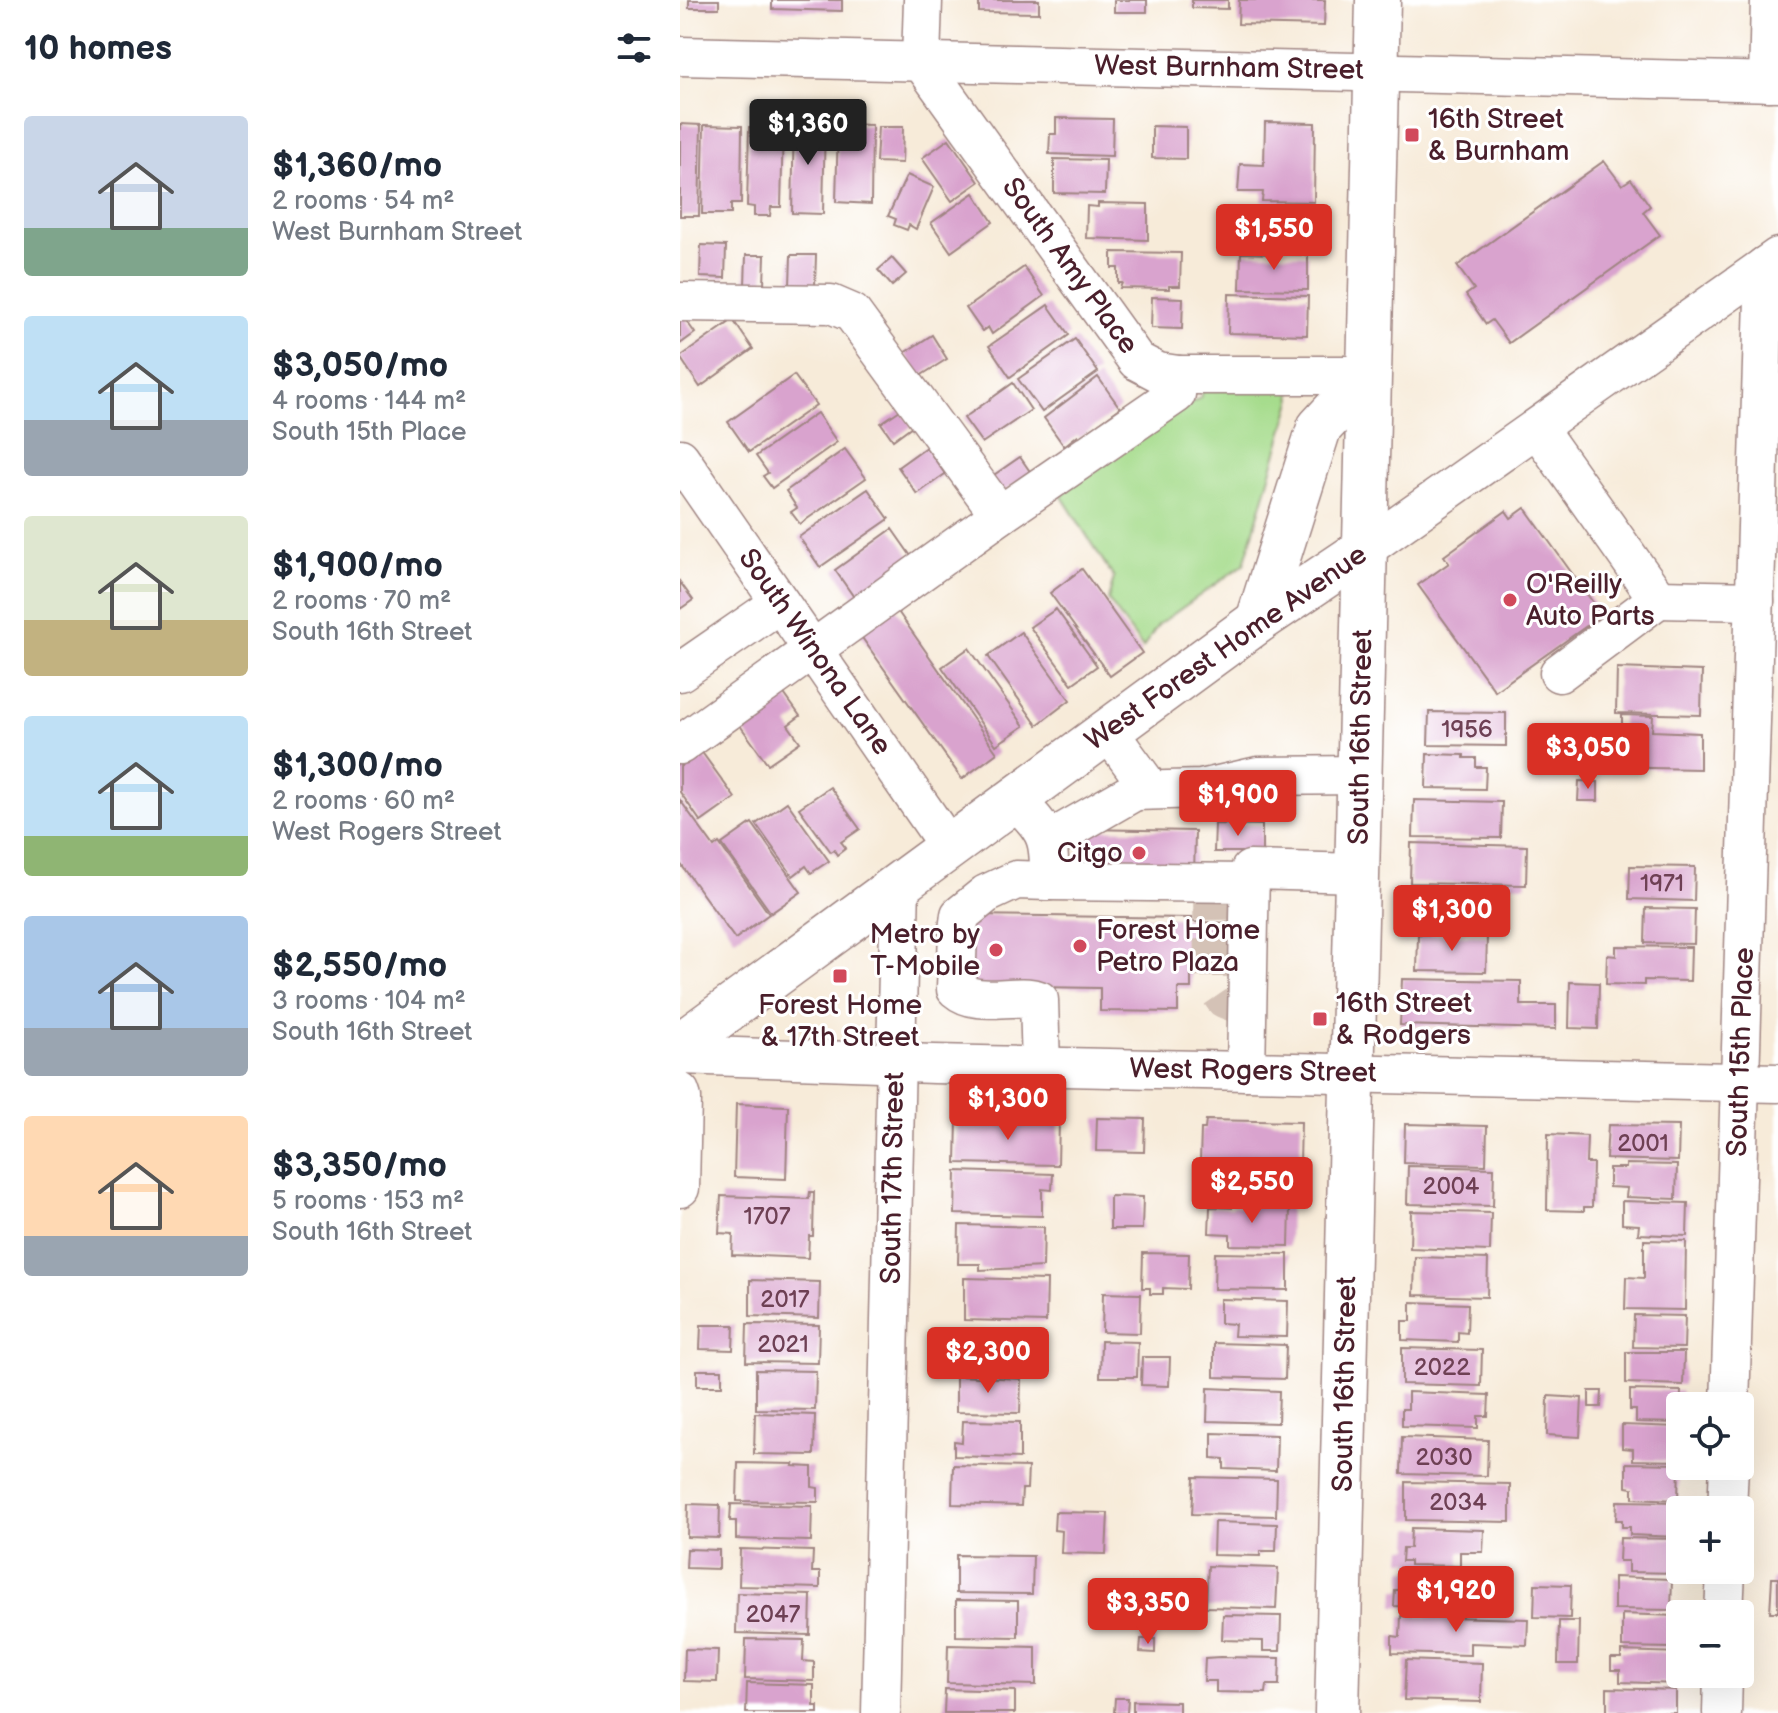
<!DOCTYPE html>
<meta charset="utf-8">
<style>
:root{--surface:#fff;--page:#f6f6f7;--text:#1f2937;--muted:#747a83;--accent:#d93025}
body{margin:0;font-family:"Balsamiq Sans",sans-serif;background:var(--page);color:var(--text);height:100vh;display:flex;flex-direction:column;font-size:30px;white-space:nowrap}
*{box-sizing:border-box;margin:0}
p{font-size:26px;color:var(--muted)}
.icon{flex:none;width:44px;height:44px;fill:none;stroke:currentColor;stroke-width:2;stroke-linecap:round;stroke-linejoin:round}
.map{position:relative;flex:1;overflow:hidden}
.sheet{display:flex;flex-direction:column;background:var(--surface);width:680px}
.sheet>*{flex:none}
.controls{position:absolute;left:986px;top:1392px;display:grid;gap:16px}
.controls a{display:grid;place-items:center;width:88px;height:88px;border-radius:8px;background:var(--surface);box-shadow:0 8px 32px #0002;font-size:40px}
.price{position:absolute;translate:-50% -68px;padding:0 18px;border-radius:8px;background:var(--accent);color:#fff;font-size:26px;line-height:52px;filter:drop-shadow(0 2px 4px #0008)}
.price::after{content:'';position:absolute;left:50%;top:48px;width:24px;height:18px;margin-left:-12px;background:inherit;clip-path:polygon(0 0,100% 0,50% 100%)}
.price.selected{background:#222;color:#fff}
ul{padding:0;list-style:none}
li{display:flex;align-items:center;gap:24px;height:200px;padding:0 24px}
li span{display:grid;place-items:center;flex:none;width:224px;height:160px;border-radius:8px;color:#555}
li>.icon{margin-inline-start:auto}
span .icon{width:96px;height:96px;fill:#fffc;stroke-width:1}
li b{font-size:34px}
h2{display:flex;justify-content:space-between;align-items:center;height:96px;padding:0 24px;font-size:34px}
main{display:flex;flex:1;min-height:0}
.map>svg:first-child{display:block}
</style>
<main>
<section class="sheet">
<h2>10 homes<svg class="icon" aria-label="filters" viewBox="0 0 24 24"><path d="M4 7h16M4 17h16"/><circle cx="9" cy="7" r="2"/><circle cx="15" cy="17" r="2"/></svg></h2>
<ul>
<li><span style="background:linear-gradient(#c9d6e8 70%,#7fa58c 0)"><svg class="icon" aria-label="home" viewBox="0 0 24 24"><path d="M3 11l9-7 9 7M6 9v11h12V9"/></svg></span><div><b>$1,360/mo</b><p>2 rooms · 54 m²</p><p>West Burnham Street</p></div></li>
<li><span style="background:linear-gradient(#bfe0f5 65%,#9aa5b1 0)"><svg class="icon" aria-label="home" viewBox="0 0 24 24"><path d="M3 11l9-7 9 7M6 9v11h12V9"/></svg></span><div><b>$3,050/mo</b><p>4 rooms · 144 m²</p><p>South 15th Place</p></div></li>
<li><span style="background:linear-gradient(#dfe7d0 65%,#c2b280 0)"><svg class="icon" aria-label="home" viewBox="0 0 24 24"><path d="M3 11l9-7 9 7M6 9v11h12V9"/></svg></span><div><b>$1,900/mo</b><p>2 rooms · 70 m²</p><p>South 16th Street</p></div></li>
<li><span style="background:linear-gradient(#bfe0f5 75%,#8fb573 0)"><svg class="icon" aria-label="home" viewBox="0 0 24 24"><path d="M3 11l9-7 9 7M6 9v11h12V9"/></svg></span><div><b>$1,300/mo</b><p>2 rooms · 60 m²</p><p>West Rogers Street</p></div></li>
<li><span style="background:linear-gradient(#a9c7e8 70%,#9aa5b1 0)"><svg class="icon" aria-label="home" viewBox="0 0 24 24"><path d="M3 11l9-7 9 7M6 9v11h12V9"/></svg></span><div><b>$2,550/mo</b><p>3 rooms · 104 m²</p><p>South 16th Street</p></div></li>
<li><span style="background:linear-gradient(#ffd9b3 75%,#9aa5b1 0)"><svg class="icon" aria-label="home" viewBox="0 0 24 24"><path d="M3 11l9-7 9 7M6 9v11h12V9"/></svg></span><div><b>$3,350/mo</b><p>5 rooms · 153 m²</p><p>South 16th Street</p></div></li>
</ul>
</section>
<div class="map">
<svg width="1098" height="1713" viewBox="0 0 1098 1713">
<rect width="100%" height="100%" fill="#fff"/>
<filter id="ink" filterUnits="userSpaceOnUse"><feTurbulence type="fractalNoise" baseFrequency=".0125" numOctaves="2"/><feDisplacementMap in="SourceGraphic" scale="16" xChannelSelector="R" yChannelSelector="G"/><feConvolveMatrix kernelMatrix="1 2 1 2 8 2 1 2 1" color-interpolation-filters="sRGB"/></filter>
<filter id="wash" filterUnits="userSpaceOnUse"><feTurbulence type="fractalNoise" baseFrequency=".006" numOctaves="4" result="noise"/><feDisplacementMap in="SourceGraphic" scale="32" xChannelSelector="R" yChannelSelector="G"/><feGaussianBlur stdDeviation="1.8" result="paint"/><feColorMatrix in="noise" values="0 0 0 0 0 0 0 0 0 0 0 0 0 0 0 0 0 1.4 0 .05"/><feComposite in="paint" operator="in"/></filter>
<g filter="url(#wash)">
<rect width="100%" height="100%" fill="#f7ebd9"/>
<path fill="#a6dc8c" stroke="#787e5c" stroke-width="2" d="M524 387 611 390 612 401 564 564 478 625 463 648 428 600 434 578 381 495 470 426 520 398Z"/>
<g id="blocks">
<g fill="#d9a3ce">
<rect x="9" y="0" width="30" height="8"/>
<path d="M92 0H162V11L92 9Z"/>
<path d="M299 0H359V13L299 12Z"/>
<rect x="434" y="0" width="33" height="12"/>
<path d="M512 0H548V9L512 8Z"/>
<path d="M559 0H645L644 26 558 24Z"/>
<path d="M376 118 433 119 432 156 369 154 370 134H376Z"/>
<path d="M114 120 145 121 143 214 112 213Z"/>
<path d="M585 122 635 123 634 202 582 201 583 192H558L560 164 584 165Z"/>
<path d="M0 124 21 125 19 216H0Z"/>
<path d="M158 124 192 125 191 204 156 202Z"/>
<path d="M24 125 62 126 61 204H51V214H22Z"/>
<path d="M472 126 506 127V159L472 158Z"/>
<path d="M69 127H103L101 207H91L90 216H74V207L67 206Z"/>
<path d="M198 127H223L222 163 196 162Z"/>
<path d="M269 139 299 182 272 201 242 158Z"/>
<path d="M374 159 426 160 425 194 374 193Z"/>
<path d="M924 161 942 185 951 179 970 206 963 212 980 235 829 343 812 320 806 324 786 295 794 289 777 266Z"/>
<path d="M227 175 254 187 236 229 229 225 227 230 214 225 216 219 208 216Z"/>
<path d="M294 193 313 222 271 252 251 223Z"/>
<path d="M418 203 468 204V240L406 238 407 206 418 207Z"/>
<path d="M584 207 637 208 636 246 585 244V234H573L574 218 584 219Z"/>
<path d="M21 245 46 246 45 278 20 277Z"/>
<path d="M432 252 501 253 500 286H489V289L440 288 442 283H438V268H432Z"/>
<path d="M561 253 628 255V290L560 289Z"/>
<path d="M66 255H85L84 286H65Z"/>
<path d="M111 255H136L135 286H110Z"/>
<path d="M212 258 226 274 212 286 198 270Z"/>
<path d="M344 267 364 296 312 334 308 327 302 331 286 308Z"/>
<path d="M549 294 628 296 627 335 548 333Z"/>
<path d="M472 297 503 298 502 329 471 328Z"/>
<path d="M368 305 389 335 330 377 309 346Z"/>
<path d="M0 312 15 333 0 344Z"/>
<path d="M53 320 73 349 20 387 0 357Z"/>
<path d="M252 335 267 359 240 376 224 353Z"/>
<path d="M395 339 418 372 362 412 338 379Z"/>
<path d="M114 375 136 405 69 452 48 422Z"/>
<path d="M418 377 440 408 399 438 398 435 384 446 364 418Z"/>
<path d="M333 383 351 410 302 443 284 418Z"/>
<path d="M220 410 232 426 213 440 201 423Z"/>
<path d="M137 413 157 442 92 488 83 476 88 473 76 456Z"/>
<path d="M246 447 265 474 237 494 218 467Z"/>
<path d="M165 449 186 478 120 524 111 512 117 508 106 491Z"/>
<path d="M340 457 351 473 322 492 311 477Z"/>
<path d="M188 489 209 519 140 567 119 537Z"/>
<path d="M845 508 922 615 815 691 738 585 769 563 764 556 826 511 831 518Z"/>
<path d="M212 529 233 559 176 600 155 570Z"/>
<path d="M402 569 462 653 430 676 370 593Z"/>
<path d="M0 582 13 600 0 609Z"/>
<path d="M214 606 317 753 282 779 178 632Z"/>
<path d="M376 609 417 666 392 684 350 627Z"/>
<path d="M341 632 390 700 357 725 308 656Z"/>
<path d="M289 648 344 726 316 745 262 667Z"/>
<path d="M937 668 1022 671 1021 715 936 713Z"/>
<path d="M100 688 120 716 108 725 120 742 88 764 56 720Z"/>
<path d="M749 712 826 713V746L748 745Z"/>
<path d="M942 715 973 716 972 731 1020 733V769L924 767 925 733H942Z"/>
<path d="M21 751 55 798 21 822 0 792V767Z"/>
<path d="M747 754 784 755V758H796V767H806L805 789 746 788Z"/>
<path d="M899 781 918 782V801H898Z"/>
<path d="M150 787 180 829 161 842 166 848 157 855 154 850 151 852 119 808Z"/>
<path d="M0 800 34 847 39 843 89 914 55 939 0 863Z"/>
<path d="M734 800 822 802 821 838 733 837Z"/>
<path d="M107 802 149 861 131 873 126 866 113 876 76 824Z"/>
<path d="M72 823 121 892 91 913 42 844Z"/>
<path d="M535 824 582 825V852H534Z"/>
<path d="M404 829 515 831 514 877 403 875Z"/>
<path d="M731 843 847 846 846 885 730 883Z"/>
<path d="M950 866 1015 867 1014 901 949 899Z"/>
<path d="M737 890 800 891V925L736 924Z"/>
<path d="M966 908 1015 909 1014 944 965 943Z"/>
<path d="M289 915 512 918V922L558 923 557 971 511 970V988H498V1012L420 1011V988L288 986Z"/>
<path d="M738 934 807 936 806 972 737 971Z"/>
<path d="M936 946 1011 947 1010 981 964 980V985L926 984 927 955 936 956Z"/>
<path d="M722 979 841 981V1005H876V1029L720 1025Z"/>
<path d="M890 982 919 983 918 1029 889 1028Z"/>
<path d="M56 1104 108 1106 106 1179 54 1177Z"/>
<path d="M417 1118 465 1119 464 1152 416 1151Z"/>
<path d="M277 1119 379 1121 378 1165 276 1163Z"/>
<path d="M526 1120 621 1122 620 1164 520 1162 521 1129H525Z"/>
<path d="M725 1124 807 1126 806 1165 724 1163Z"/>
<path d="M928 1125 999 1126 998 1161 926 1159Z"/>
<path d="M868 1134 907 1136 906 1163H913L912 1207H904V1211L867 1210Z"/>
<path d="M522 1164 608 1167 607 1203 522 1201Z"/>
<path d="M946 1164 997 1165 996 1199 946 1197 947 1188 929 1187V1168H946Z"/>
<path d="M728 1166 814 1168 813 1206 727 1204Z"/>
<path d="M276 1171 373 1174 372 1190 362 1189V1216L275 1214Z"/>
<path d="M130 1192H134L133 1236H129L128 1258 52 1255 53 1234 39 1233 41 1196 129 1199Z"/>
<path d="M430 1196 463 1197 462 1229H430Z"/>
<path d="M942 1201 1008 1203 1007 1236 958 1234 959 1225 942 1224Z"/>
<path d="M552 1206 610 1207 609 1246 550 1245V1234L529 1233 530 1207 552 1208Z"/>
<path d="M731 1211 811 1213 810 1251 730 1248Z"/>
<path d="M279 1225 364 1227 363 1267 300 1270V1264H278Z"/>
<path d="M964 1240 1006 1241 1005 1310 945 1309 946 1277 964 1278Z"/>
<path d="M463 1253 509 1254 508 1289 483 1288V1294H470V1288H462Z"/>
<path d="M535 1253 608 1254V1290L534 1289Z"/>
<path d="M735 1257 808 1259 807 1297 734 1295Z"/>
<path d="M284 1278 367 1280 366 1322 284 1320Z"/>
<path d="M70 1280 140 1282 139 1318 70 1316Z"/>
<path d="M423 1293 461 1294 460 1333 422 1332Z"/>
<path d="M540 1299 608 1301 607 1337 554 1336 555 1324 540 1323Z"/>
<path d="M731 1302 788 1304 787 1333 778 1332V1342L722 1340V1321H731Z"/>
<path d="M954 1315 1005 1316 1004 1348 953 1347Z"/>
<path d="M67 1324 139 1325 138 1363 66 1362Z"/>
<path d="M21 1325H54L53 1350 20 1349Z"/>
<path d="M281 1332 342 1334 341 1368 281 1367Z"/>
<path d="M421 1341 458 1342 457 1377H420Z"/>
<path d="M534 1343 606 1345 605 1379 534 1377Z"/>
<path d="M722 1348 802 1350 801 1386 722 1384Z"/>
<path d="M946 1352H1004L1003 1385 946 1383Z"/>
<path d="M462 1357H490L489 1386 461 1385Z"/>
<rect x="17" y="1370" width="25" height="16"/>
<path d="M76 1370 136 1371 135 1410 76 1409Z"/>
<path d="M276 1376 341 1379 340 1413 276 1412Z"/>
<path d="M528 1388 599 1391 598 1423 527 1421Z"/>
<path d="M950 1390 1001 1391 1000 1423 956 1422V1410H950Z"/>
<path d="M909 1391H922L921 1407H909Z"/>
<path d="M728 1392 809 1395 808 1416H798V1428L722 1426V1409H728Z"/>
<path d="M868 1396 902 1398 900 1437 867 1435Z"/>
<path d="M75 1413 135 1415 134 1455 74 1454Z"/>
<path d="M283 1421 340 1422V1458L274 1456V1441L282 1442Z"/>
<path d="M942 1425 1000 1427 999 1461 953 1460V1449L942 1448Z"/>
<path d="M532 1433 597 1435 596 1471 544 1469V1459L532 1458Z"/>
<path d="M722 1437 808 1440 807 1476 721 1474Z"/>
<path d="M58 1463 114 1464 113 1466 132 1467V1487L138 1488V1502L57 1501Z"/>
<path d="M946 1463 999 1464 998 1500 953 1498V1488L946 1487Z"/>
<path d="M273 1465 348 1467 347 1489H342L341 1506 272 1504Z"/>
<path d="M514 1477 597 1479 596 1516 512 1514Z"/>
<path d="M726 1482 830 1484V1522L726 1520Z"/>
<path d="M937 1501 999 1502 998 1537 950 1535V1527H942V1520H936Z"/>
<path d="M8 1504 40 1505 39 1538 7 1537Z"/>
<path d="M51 1504 132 1506 131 1541 56 1539V1521H50Z"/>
<path d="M375 1512 428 1513 426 1554 381 1553 382 1531 374 1530Z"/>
<path d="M534 1522 597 1524 596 1551H580V1556L533 1555Z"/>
<path d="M731 1528 804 1530 803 1552H780V1566L730 1565V1561H722L723 1548H730Z"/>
<path d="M940 1538 998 1539V1573L948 1572V1561H939Z"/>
<path d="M7 1549 39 1550V1569L6 1568Z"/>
<path d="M60 1549 133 1551 132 1572H140V1588L59 1586Z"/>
<path d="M276 1555 353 1556 352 1594 276 1593Z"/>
<path d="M528 1566 598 1568 596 1609 526 1607Z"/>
<path d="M723 1570 774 1572V1574L787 1575 786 1608 714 1606 715 1590H723Z"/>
<path d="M934 1577 992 1579 991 1610 934 1609Z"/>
<path d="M1092 1578H1098V1612H1090Z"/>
<path d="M855 1584 891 1585 890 1618 854 1617Z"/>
<path d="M57 1593 131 1595 130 1635 56 1633Z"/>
<path d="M276 1600 338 1601V1637L276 1636Z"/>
<path d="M942 1614 996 1616 995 1648 942 1647Z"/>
<path d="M543 1615 601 1616 600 1651H583V1641L542 1640Z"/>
<path d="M721 1616 848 1619 847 1645 790 1643V1655L712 1653V1636L720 1637Z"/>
<path d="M879 1621H899L898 1664H878Z"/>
<path d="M66 1639 124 1640 123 1661 134 1662V1681L65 1679Z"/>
<path d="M461 1639H475V1653L460 1652Z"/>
<path d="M268 1645 356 1647V1685L267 1683Z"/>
<path d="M5 1649 38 1650 37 1682 4 1681Z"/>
<path d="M941 1651 1000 1653 999 1684 940 1682V1670H931V1658H941Z"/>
<path d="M540 1657 600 1658 599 1685H587L586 1693 536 1692V1681H524L525 1658Z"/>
<path d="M726 1660 802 1663 801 1702 724 1700Z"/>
<path d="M67 1683 134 1685V1706H138V1713H66Z"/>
<path d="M927 1688 996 1690V1713L927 1712Z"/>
<path d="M265 1689 335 1691V1713H264Z"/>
<path d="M435 1698H448L447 1713H434Z"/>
<path d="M453 1701 499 1702V1713H453Z"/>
</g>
</g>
</g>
<g filter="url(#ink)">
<use href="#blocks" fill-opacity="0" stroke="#a08582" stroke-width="2"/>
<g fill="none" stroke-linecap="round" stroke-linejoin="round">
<path stroke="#d4c2b6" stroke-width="38" stroke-dasharray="38 19" stroke-linecap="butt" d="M532 882 533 983 544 999 567 1008"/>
<g stroke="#a08582" stroke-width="41">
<g id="minor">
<path d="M243 0 241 61 457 361 478 372 498 375H688"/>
<path d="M0 56 1098 82"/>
<path d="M1088 82 1090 0"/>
<path d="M0 302 151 304 172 313 320 515"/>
<path d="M857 428 978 599 1075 601"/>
<path d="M0 458 269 847"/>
<path d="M685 549 1098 257"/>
<path d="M0 672 100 603"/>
<path d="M879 673 978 599"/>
<path d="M0 745 320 515 496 394 498 375"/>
<path d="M455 791 521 789 578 776 680 775"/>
<path d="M335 799C366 832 370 835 369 881L570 883"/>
<path d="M368 841 455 791 463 779 428 731"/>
<path d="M0 1055 254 1064 1098 1083"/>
<path d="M361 1066 359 1000C334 992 298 1008 276 989L278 930 280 915 306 894 336 880 369 881"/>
<path d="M566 1071 570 870 678 873"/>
<path d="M0 1092 2 1098 0 1188"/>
<path d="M1050 1406 1085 266"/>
<path d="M1047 1510 1049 1466"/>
<path d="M1044 1614 1046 1570"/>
<path d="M201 1713 220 883"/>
<path d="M1042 1713 1043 1674"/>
</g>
</g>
<g stroke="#a08582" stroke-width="47">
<g id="major">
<path d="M578 621 639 428 688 375"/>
<path d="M0 1045 578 621 685 549"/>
<path d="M657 1713 698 0"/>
</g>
</g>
<use href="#minor" stroke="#fff" stroke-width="38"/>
<use href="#major" stroke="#fff" stroke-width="44"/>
</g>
</g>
<g fill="#d1495b" stroke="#fff" stroke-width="3">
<rect x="724" y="127" width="16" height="16" rx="4"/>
<circle cx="830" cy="600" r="8"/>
<circle cx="459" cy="853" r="8"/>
<circle cx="400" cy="946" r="8"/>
<circle cx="316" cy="950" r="8"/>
<rect x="152" y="968" width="16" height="16" rx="4"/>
<rect x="632" y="1011" width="16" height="16" rx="4"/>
</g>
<g text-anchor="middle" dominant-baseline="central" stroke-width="6" stroke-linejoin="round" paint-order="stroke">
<g font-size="24" fill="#6e4054">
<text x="787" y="729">1956</text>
<text x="982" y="883">1971</text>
<text x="963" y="1143">2001</text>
<text x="771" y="1186">2004</text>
<text x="87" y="1216">1707</text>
<text x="105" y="1299">2017</text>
<text x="103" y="1344">2021</text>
<text x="762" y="1367">2022</text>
<text x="764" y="1457">2030</text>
<text x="778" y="1502">2034</text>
<text x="93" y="1614">2047</text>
</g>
<g font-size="28" fill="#4a1f2b" stroke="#fff">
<text transform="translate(549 68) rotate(1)">West Burnham Street</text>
<text transform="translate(390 266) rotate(54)">South Amy Place</text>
<text transform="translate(546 648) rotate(-35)">West Forest Home Avenue</text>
<text transform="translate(135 652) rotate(55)">South Winona Lane</text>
<text transform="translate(681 737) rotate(-89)">South 16th Street</text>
<text transform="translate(1061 1052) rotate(-88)">South 15th Place</text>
<text transform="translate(573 1071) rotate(1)">West Rogers Street</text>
<text transform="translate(213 1178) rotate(-89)">South 17th Street</text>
<text transform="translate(665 1384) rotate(-89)">South 16th Street</text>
</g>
<g font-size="28" fill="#4a1f2b" stroke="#fff" text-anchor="start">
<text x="748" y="119">16th Street<tspan x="748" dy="32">&amp; Burnham</tspan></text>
<text x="846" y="584">O'Reilly<tspan x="846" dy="32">Auto Parts</tspan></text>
<text x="443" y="853" text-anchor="end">Citgo</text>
<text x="416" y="930">Forest Home<tspan x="416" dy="32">Petro Plaza</tspan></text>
<text x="300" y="934" text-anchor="end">Metro by<tspan x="300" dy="32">T-Mobile</tspan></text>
<text x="656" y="1003">16th Street<tspan x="656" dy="32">&amp; Rodgers</tspan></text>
<text x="160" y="1005" text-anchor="middle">Forest Home<tspan x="160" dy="32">&amp; 17th Street</tspan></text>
</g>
</g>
</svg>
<div class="controls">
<a><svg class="icon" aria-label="locate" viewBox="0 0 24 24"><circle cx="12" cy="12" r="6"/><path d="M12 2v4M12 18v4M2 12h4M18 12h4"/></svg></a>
<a>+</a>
<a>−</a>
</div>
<b class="price selected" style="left:128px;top:167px">$1,360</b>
<b class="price" style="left:594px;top:272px">$1,550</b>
<b class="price" style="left:908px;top:791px">$3,050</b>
<b class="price" style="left:558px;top:838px">$1,900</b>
<b class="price" style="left:772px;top:953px">$1,300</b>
<b class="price" style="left:328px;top:1142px">$1,300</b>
<b class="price" style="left:572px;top:1225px">$2,550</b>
<b class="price" style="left:308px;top:1395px">$2,300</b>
<b class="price" style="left:776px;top:1634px">$1,920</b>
<b class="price" style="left:468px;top:1646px">$3,350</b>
</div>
</main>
